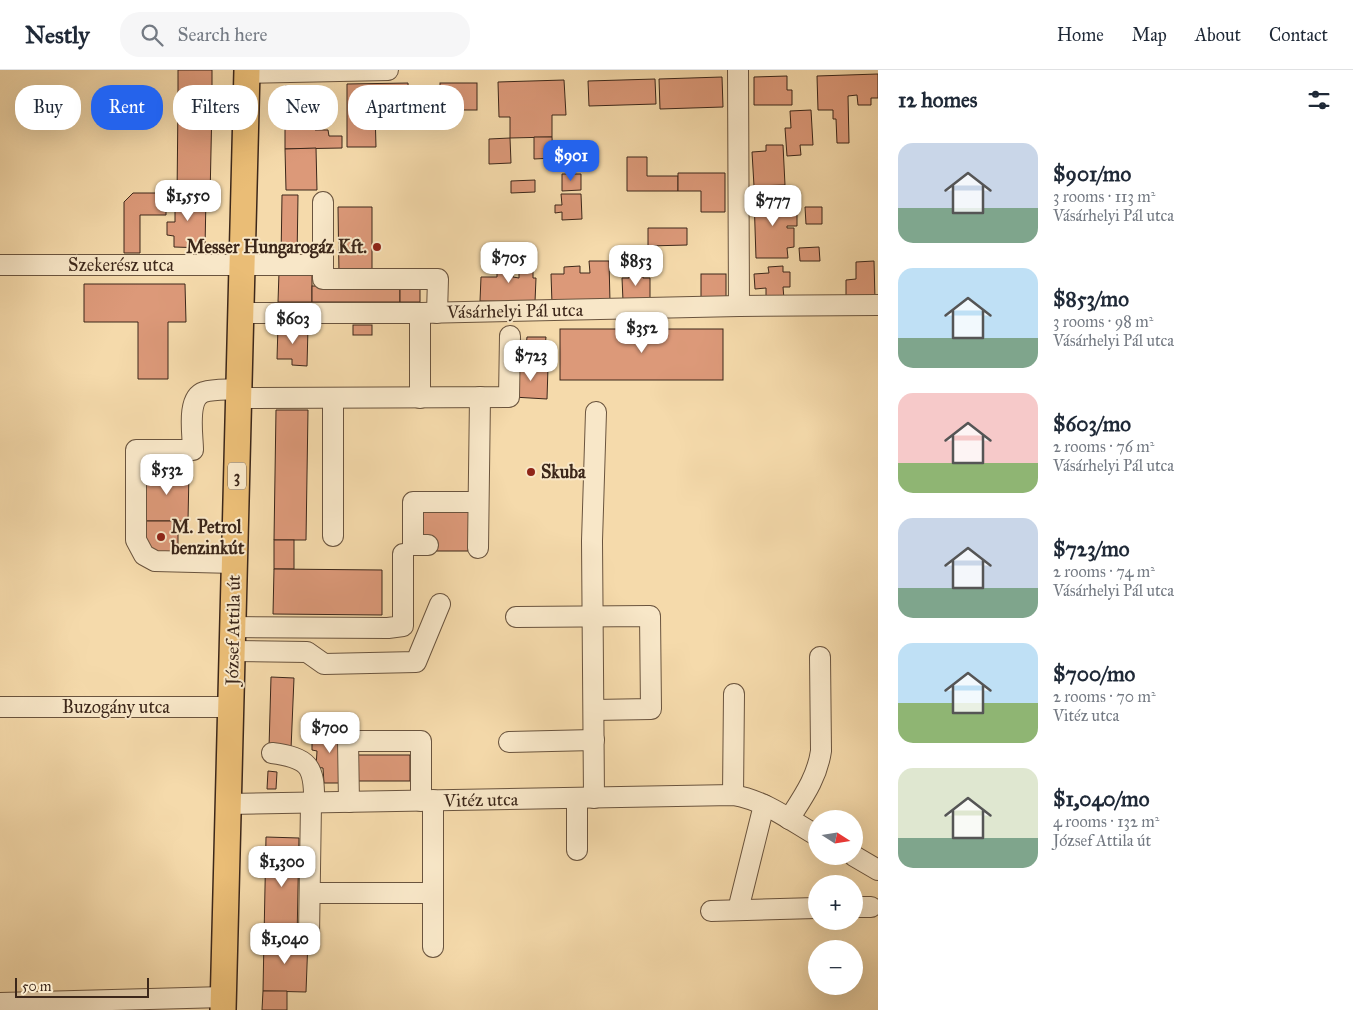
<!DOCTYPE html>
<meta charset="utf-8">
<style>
:root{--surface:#fff;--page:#f6f6f7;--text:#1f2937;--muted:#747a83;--line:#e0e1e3;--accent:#2563eb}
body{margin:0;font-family:"IM FELL Great Primer",serif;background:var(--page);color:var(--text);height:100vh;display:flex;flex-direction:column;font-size:19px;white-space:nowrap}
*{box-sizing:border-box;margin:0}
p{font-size:16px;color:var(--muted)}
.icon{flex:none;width:28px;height:28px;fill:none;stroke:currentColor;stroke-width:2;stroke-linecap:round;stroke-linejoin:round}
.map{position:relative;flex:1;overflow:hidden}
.details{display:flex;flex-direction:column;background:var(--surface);width:475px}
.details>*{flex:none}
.banner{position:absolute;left:15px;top:15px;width:475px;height:45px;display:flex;gap:10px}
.needle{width:32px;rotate:102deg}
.buttons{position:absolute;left:808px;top:740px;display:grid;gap:10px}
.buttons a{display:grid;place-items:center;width:55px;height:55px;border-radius:50%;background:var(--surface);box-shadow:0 5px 20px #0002;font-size:25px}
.scale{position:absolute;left:15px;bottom:12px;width:134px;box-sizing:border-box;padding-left:5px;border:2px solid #3c271a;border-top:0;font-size:14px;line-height:18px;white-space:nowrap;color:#3c271a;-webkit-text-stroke:4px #f8e7c8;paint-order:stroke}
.price{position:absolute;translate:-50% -42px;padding:0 11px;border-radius:10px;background:#fff;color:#222;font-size:16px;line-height:32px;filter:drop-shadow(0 1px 2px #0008)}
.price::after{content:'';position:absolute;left:50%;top:30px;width:15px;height:11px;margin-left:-8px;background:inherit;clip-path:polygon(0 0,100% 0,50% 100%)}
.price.on{background:var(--accent);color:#fff}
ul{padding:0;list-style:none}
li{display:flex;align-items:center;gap:15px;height:125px;padding:0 20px}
li span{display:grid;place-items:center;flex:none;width:140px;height:100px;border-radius:15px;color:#555}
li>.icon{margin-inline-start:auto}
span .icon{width:60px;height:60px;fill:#fffc;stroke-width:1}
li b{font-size:21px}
h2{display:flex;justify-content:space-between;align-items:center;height:60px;padding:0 20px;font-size:21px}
.pill{padding:0 18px;border-radius:20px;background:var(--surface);box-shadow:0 5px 20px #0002;font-size:18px;line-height:45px}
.pill.on{background:var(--accent);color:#fff}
header{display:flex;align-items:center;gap:30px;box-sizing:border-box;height:70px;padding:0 25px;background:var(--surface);border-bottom:1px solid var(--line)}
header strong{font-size:24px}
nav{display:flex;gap:28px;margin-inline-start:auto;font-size:18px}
.search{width:350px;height:45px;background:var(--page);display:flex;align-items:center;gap:12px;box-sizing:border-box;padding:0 18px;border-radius:20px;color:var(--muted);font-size:19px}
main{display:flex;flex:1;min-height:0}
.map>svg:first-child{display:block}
</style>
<header>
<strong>Nestly</strong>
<div class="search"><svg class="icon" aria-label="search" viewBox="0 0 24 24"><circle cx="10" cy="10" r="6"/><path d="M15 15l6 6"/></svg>Search here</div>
<nav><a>Home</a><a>Map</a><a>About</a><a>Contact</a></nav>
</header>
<main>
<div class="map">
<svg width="878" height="940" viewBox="0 0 878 940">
<rect width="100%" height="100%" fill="#f5daab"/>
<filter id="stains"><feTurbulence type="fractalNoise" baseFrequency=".004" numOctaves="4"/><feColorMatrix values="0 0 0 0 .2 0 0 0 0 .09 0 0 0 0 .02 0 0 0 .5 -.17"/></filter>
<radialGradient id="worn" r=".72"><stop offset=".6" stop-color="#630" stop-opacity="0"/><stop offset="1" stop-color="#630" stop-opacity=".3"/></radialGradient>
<g fill="#dc9979" stroke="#3c271a">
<path d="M178 0H212V33L178 32Z"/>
<path d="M878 4V28H871V35H858L857 25 848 26 849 73H837L836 49H833V40H818L817 6Z"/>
<path d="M787 6V20H792V35H754V7Z"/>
<path d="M722 7 723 37 660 39 659 9Z"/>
<path d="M655 9 656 34 589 36 588 11Z"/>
<path d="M564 10 566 45H552V67L510 68V47H499L498 12Z"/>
<path d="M408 13 409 39 375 40 376 77H347V14Z"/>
<rect x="440" y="13" width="37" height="27"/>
<path d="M285 16H314L315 60H328L329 66H342V78L285 79Z"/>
<path d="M178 32 212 33 210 128 177 127Z"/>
<path d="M811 40 813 75H800L801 85 787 86 785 58H791L790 41Z"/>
<path d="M534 67H552L553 88 534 89Z"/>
<path d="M510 68 511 93 489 94V69Z"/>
<path d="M766 75H783L785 115 754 116 752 82 766 81Z"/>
<path d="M316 78 317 120H286L285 79Z"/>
<path d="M627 87H647V106H678V121H627Z"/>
<path d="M678 103H725V142H701V121H678Z"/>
<path d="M562 104H581V120L562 121Z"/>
<path d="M535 110V122L511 123V111Z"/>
<path d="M133 123H166V145H140V183H124V132Z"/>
<path d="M561 124H581L582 149 562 150V142L555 143V135H562Z"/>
<path d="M282 125H298L297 189H281Z"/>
<path d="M786 126 787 145H797V156H787V158H794V177L787 178 788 188H756L754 127Z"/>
<path d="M175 127H206L205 178 174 177V166L167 165V152H175V141H167L168 132H175Z"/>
<path d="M338 137H372V204H339Z"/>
<path d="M805 137H822V154H806Z"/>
<path d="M648 158H687V175L648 176Z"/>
<path d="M819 177 820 191H800L799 178Z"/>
<path d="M497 186H513V207L519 208V199H533V208H536L535 232 480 231 481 207H497Z"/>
<path d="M589 191H609L610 232 552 234 551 204H564V197L580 196V203H590Z"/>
<path d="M874 191 875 230 846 231V210L856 209V192Z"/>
<path d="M783 196V202H790V217H783L784 229 766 230V218L755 219 754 204 769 203 768 197Z"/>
<path d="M629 200H643V208H650V230L623 231 622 208H629Z"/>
<path d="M279 202 312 203V232H278Z"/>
<rect x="701" y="204" width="25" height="26"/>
<path d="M84 214H185L186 252H168V309H138V252H84Z"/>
<rect x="312" y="216" width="88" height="16"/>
<rect x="400" y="218" width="20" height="14"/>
<rect x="353" y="255" width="19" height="10"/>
<path d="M278 256 308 257 307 296 292 295V289H277Z"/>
<rect x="560" y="259" width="163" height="51"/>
<path d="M527 267H546L545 277H526Z"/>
<path d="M515 295 548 297 547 329 513 327Z"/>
<path d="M276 340H308L306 470H274Z"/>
<path d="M145 402H189L188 451H145Z"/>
<path d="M432 439 472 440 468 481H434L421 469V442H432Z"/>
<rect x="145" y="451" width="33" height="32"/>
<rect x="274" y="470" width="20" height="29"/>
<path d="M274 499 382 500V545L273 544Z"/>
<path d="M271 607 294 608 291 679 269 678Z"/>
<path d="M312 660 344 661 343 713H324L323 698 316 697 317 681 312 680Z"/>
<rect x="353" y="685" width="57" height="26"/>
<path d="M268 701 277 702 276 719H267Z"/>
<path d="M266 767 299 768 297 869 264 868Z"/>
<path d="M264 868 308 869 306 922 263 921Z"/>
<path d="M263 921H287V940H262Z"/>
</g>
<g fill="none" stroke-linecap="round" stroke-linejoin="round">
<g stroke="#6a543e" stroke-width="22">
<g id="minor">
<path d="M738 0 739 236"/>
<path d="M247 3 388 0"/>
<path d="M323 132V209H438L437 243"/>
<path d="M0 195H323"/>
<path d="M241 243H420L739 236 878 235"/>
<path d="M420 243V328"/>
<path d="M239 328 509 327 510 266"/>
<path d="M333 328V466"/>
<path d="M428 475H413V432H478"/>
<path d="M478 478 480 327"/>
<path d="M234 493 155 491 144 485 136 470V380H193C193 365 186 328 204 322 214 319 228 320 239 319"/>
<path d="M516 547 650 546 651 639 594 640"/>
<path d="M233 557 388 558 403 556V484"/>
<path d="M232 581 307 582 324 594 416 592 440 534"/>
<path d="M0 637H231"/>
<path d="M509 672 594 670"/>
<path d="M272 683C308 688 315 695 314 733"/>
<path d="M733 725 734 624"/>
<path d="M577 728V780"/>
<path d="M594 728 592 471 596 342"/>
<path d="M349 732 348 671H421V731"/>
<path d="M228 734 733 725C764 730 790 750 816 765"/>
<path d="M789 749C803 727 817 708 821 681L820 587"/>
<path d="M854 786 878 800"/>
<path d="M317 823H433"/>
<path d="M854 837H871"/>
<path d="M738 840 764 735"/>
<path d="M711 841 816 838"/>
<path d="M309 866 311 733"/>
<path d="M433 877V730"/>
<path d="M0 933 224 927"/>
</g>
</g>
<g stroke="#3c271a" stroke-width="28">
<path id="major" d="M223 940 247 0"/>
</g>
<use href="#minor" stroke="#f8e7c8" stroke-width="20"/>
<use href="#major" stroke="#eabd76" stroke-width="25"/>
</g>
<g fill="#8f2418" stroke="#f8e7c8" stroke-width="2">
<circle cx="377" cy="177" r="5"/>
<circle cx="531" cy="402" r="5"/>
<circle cx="161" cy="467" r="5"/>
</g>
<g text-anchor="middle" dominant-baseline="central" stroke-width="4" stroke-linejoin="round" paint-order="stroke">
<rect fill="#f8e7c8" stroke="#74614e" stroke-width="1" x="228" y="392.5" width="18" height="27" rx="4"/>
<g font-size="16" font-weight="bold" fill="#3c271a">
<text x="237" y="406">3</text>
</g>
<g font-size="18" font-weight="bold" fill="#3c271a" stroke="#f8e7c8" text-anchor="start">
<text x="367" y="177" text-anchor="end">Messer Hungarogáz Kft.</text>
<text x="541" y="402">Skuba</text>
<text x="171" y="457">M. Petrol<tspan x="171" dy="21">benzinkút</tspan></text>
</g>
<g font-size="18" fill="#3c271a" stroke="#f8e7c8">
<text x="121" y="195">Szekerész utca</text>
<text transform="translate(515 241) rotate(-1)">Vásárhelyi Pál utca</text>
<text transform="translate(233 560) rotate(-89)">József Attila út</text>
<text x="116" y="637">Buzogány utca</text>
<text transform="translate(481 730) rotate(-1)">Vitéz utca</text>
</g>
</g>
<rect width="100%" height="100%" filter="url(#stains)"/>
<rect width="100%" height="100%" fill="url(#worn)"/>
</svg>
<div class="buttons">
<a><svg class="needle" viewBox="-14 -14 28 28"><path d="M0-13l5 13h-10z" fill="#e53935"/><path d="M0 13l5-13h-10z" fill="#747a83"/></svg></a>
<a>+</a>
<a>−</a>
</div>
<div class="scale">50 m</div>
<b class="price on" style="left:571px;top:112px">$901</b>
<b class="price" style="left:188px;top:152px">$1,550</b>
<b class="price" style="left:773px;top:157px">$777</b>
<b class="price" style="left:509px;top:214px">$705</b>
<b class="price" style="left:636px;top:217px">$853</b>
<b class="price" style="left:293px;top:275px">$603</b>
<b class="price" style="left:642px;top:284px">$352</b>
<b class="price" style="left:531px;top:312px">$723</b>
<b class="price" style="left:167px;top:426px">$532</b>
<b class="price" style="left:330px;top:684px">$700</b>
<b class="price" style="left:282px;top:818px">$1,300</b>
<b class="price" style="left:285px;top:895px">$1,040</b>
<div class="banner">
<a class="pill">Buy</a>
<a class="pill on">Rent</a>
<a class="pill">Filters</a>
<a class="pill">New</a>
<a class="pill">Apartment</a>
</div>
</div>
<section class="details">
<h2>12 homes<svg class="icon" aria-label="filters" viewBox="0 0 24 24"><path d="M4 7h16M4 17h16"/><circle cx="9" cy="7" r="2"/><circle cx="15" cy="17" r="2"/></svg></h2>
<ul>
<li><span style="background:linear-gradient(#c9d6e8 65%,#7fa58c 0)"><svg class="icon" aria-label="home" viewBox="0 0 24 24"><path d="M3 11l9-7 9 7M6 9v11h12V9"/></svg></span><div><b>$901/mo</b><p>3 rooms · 113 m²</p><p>Vásárhelyi Pál utca</p></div></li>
<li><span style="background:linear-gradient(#bfe0f5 70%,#7fa58c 0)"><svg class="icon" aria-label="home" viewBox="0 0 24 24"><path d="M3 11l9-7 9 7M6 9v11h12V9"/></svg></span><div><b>$853/mo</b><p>3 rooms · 98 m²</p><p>Vásárhelyi Pál utca</p></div></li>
<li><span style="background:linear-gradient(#f6c9c9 70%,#8fb573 0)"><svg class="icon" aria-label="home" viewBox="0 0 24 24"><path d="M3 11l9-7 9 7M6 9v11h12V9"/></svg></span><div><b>$603/mo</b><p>2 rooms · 76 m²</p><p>Vásárhelyi Pál utca</p></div></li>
<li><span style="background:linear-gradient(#c9d6e8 70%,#7fa58c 0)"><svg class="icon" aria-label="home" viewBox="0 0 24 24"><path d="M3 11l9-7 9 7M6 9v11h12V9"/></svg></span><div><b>$723/mo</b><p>2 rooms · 74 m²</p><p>Vásárhelyi Pál utca</p></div></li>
<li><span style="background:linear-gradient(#bfe0f5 60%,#8fb573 0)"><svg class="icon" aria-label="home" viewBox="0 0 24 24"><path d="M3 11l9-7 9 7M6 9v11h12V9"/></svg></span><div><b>$700/mo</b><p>2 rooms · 70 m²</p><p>Vitéz utca</p></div></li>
<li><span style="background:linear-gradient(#dfe7d0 70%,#7fa58c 0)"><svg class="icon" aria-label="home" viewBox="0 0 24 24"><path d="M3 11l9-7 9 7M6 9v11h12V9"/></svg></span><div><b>$1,040/mo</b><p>4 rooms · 132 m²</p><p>József Attila út</p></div></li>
</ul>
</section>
</main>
